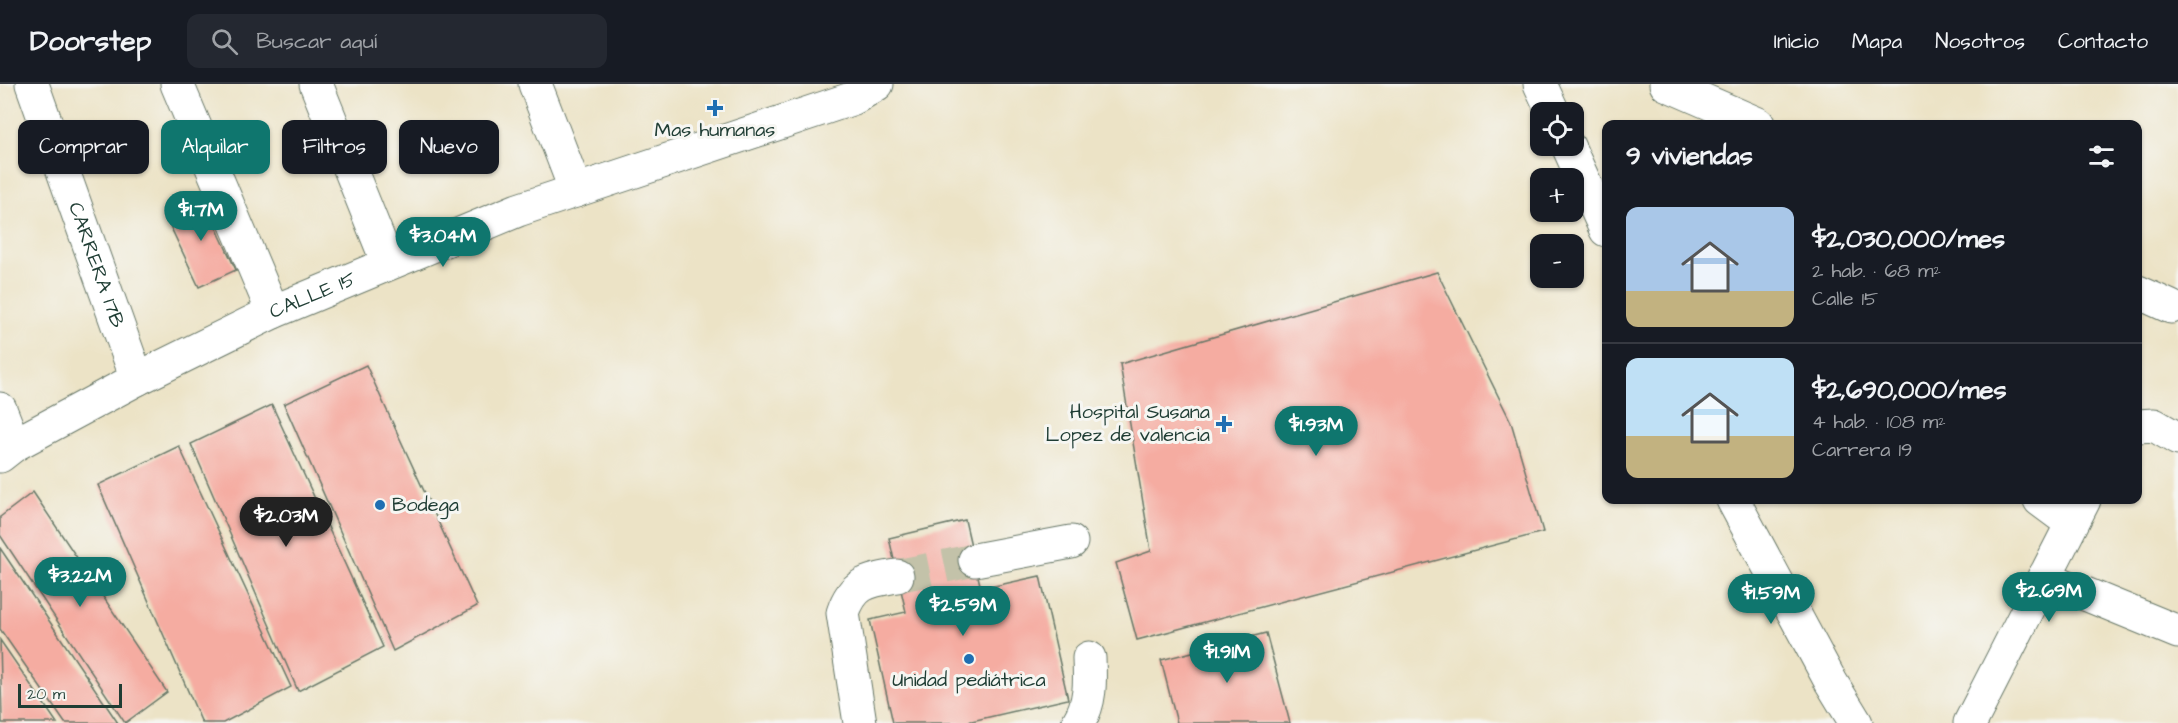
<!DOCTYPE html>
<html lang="es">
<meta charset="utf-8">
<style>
:root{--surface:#171b24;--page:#242831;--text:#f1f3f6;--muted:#9ea1a6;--line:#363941;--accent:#0f766e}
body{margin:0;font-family:"Architects Daughter",sans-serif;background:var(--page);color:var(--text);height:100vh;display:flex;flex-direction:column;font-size:22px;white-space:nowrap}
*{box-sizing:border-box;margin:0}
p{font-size:20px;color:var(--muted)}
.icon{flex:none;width:33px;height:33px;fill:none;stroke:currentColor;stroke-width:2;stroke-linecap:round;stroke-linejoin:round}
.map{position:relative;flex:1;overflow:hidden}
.drawer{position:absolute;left:1602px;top:36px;width:540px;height:384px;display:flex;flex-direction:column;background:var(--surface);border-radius:12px;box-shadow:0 2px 4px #0004}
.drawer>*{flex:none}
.hud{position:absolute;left:18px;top:36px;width:570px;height:54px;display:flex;gap:12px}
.tools{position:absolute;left:1530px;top:18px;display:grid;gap:12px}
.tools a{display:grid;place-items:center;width:54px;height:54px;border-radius:12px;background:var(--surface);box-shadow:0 2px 4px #0004;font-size:30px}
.scale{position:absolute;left:18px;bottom:15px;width:104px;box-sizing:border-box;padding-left:6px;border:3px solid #1f3d34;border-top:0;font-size:16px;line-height:21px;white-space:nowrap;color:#1f3d34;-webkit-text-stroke:4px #f6f6f2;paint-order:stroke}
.price{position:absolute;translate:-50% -51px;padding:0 14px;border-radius:21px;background:var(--accent);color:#fff;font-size:20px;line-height:39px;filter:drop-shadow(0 2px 3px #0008)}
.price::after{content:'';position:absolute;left:50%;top:36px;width:18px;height:14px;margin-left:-9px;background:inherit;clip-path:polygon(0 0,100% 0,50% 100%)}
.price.on{background:#222;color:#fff}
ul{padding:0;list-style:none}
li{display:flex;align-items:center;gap:18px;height:150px;padding:0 24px}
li+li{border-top:2px solid var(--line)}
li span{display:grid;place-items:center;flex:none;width:168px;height:120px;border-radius:12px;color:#555}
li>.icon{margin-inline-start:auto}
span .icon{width:72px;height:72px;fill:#fffc;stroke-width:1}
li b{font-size:26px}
h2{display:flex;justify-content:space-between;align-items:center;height:72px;padding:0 24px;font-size:26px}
.chip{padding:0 21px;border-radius:12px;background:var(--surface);box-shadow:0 2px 4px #0004;font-size:21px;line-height:54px}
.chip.on{background:var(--accent);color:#fff}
header{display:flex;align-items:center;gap:36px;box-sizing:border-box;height:84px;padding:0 30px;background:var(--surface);border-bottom:2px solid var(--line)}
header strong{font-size:28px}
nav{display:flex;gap:33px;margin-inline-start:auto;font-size:21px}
.search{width:420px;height:54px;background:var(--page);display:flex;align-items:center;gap:15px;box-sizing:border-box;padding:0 21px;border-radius:12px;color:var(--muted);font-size:22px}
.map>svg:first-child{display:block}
</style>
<header>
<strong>Doorstep</strong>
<div class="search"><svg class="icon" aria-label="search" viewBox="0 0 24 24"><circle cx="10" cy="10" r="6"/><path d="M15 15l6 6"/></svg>Buscar aquí</div>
<nav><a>Inicio</a><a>Mapa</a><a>Nosotros</a><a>Contacto</a></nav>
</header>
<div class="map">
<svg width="2178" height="639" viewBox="0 0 2178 639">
<rect width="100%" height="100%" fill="#f6f6f2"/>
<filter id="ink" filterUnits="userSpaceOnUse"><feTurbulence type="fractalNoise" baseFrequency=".0167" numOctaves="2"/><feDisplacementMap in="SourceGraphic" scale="12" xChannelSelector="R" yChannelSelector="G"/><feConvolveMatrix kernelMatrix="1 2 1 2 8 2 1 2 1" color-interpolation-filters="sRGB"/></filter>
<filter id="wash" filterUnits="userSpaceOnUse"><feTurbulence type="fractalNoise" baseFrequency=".008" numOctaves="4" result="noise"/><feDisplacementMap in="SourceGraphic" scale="24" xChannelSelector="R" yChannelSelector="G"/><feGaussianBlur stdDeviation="1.35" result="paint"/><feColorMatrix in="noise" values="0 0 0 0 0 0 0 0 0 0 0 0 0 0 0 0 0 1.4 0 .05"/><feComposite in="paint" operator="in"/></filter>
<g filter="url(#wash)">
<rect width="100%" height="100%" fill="#ece3c6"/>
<g id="blocks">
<g fill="#f5aca1">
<path d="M202 113 236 186 199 203 165 131Z"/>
<path d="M1437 188 1511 338 1543 448 1137 556 1116 479 1151 467 1120 280Z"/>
<path d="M366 281 477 522 393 567 284 320Z"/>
<path d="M272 321 383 563 298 607 191 360Z"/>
<path d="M179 362 291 603 223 639H202L98 401Z"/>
<path d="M33 408 167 608 125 639 0 451V433Z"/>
<path d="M965 436 981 505 1040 492 1068 615 963 639H893L870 536 906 528 889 454Z"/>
<path d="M0 464 118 639H65L0 545Z"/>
<path d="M1266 549 1290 639H1177L1161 576Z"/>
<path d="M0 556 57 639H2Z"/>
</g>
</g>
</g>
<g filter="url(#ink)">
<use href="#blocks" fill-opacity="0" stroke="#677767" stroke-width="1.5"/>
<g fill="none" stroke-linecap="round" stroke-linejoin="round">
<path stroke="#c3c2a9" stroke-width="33" stroke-dasharray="33 16" stroke-linecap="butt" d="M897 492 975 476"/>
<g stroke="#677767" stroke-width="35">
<g id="minor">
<path id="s1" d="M32 0 137 295"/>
<path d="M177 0 273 228"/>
<path d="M316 0 388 179"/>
<path d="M535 0 576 107"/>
<path d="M1540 0 1553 28"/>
<path d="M1666 0 1758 40"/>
<path d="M1568 62 1606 146"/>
<path d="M2138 208 2171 223"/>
<path d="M0 325 14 361"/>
<path d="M2138 342 2154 341 2178 355"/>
<path id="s2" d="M0 372 14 361 137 295 273 228 518 126 854 14 877 0"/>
<path d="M1733 416 1831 598 1856 639"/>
<path d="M2040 416 2071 439"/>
<path d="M975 476 1071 458"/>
<path d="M2044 493 2178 548"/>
<path d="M860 639 843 529C853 498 869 497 897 492"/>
<path d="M1078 639C1091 619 1090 597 1089 574"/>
<path d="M1970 639 2084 416"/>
</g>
</g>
<use href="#minor" stroke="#fff" stroke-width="33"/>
</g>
</g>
<g fill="#1f6fb2" stroke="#f6f6f2" stroke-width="2">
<path d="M712 15h6v6h6v6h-6v6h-6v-6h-6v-6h6z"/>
<path d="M1221 331h6v6h6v6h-6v6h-6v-6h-6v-6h6z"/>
<circle cx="380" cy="421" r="6"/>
<circle cx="969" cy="575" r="6"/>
</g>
<g text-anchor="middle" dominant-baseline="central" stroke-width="6" stroke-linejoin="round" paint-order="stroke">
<g font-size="20" fill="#1f3d34" stroke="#f6f6f2">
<text x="715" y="46">Mas humanas</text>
<text x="1210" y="328" text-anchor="end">Hospital Susana<tspan x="1210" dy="23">Lopez de valencia</tspan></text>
<text x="392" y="421" text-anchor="start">Bodega</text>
<text x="969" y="596">Unidad pediátrica</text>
</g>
<g font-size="20" fill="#1f3d34" stroke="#f6f6f2">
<text stroke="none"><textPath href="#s1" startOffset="192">CARRERA 17B</textPath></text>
<text stroke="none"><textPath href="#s2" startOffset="352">CALLE 15</textPath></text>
</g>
</g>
</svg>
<div class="tools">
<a><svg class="icon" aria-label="locate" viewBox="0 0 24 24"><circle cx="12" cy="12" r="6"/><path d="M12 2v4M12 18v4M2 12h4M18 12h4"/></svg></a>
<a>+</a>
<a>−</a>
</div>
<div class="scale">20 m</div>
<b class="price" style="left:201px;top:158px">$1.7M</b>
<b class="price" style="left:443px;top:184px">$3.04M</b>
<b class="price" style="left:1316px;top:373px">$1.93M</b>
<b class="price on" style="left:286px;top:464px">$2.03M</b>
<b class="price" style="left:80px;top:524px">$3.22M</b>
<b class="price" style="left:2049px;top:539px">$2.69M</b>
<b class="price" style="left:1771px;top:541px">$1.59M</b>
<b class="price" style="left:963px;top:553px">$2.59M</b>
<b class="price" style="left:1227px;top:600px">$1.91M</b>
<div class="hud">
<a class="chip">Comprar</a>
<a class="chip on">Alquilar</a>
<a class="chip">Filtros</a>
<a class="chip">Nuevo</a>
</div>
<section class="drawer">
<h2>9 viviendas<svg class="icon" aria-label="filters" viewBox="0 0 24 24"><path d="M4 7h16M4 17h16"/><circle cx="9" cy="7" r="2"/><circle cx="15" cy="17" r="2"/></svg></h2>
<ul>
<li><span style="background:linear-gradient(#a9c7e8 70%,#c2b280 0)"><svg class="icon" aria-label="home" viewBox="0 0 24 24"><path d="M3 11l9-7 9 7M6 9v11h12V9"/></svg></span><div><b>$2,030,000/mes</b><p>2 hab. · 68 m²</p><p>Calle 15</p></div></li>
<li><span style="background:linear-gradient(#bfe0f5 65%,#c2b280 0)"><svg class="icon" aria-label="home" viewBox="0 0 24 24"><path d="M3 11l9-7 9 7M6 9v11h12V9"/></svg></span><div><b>$2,690,000/mes</b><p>4 hab. · 108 m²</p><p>Carrera 19</p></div></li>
</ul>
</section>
</div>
